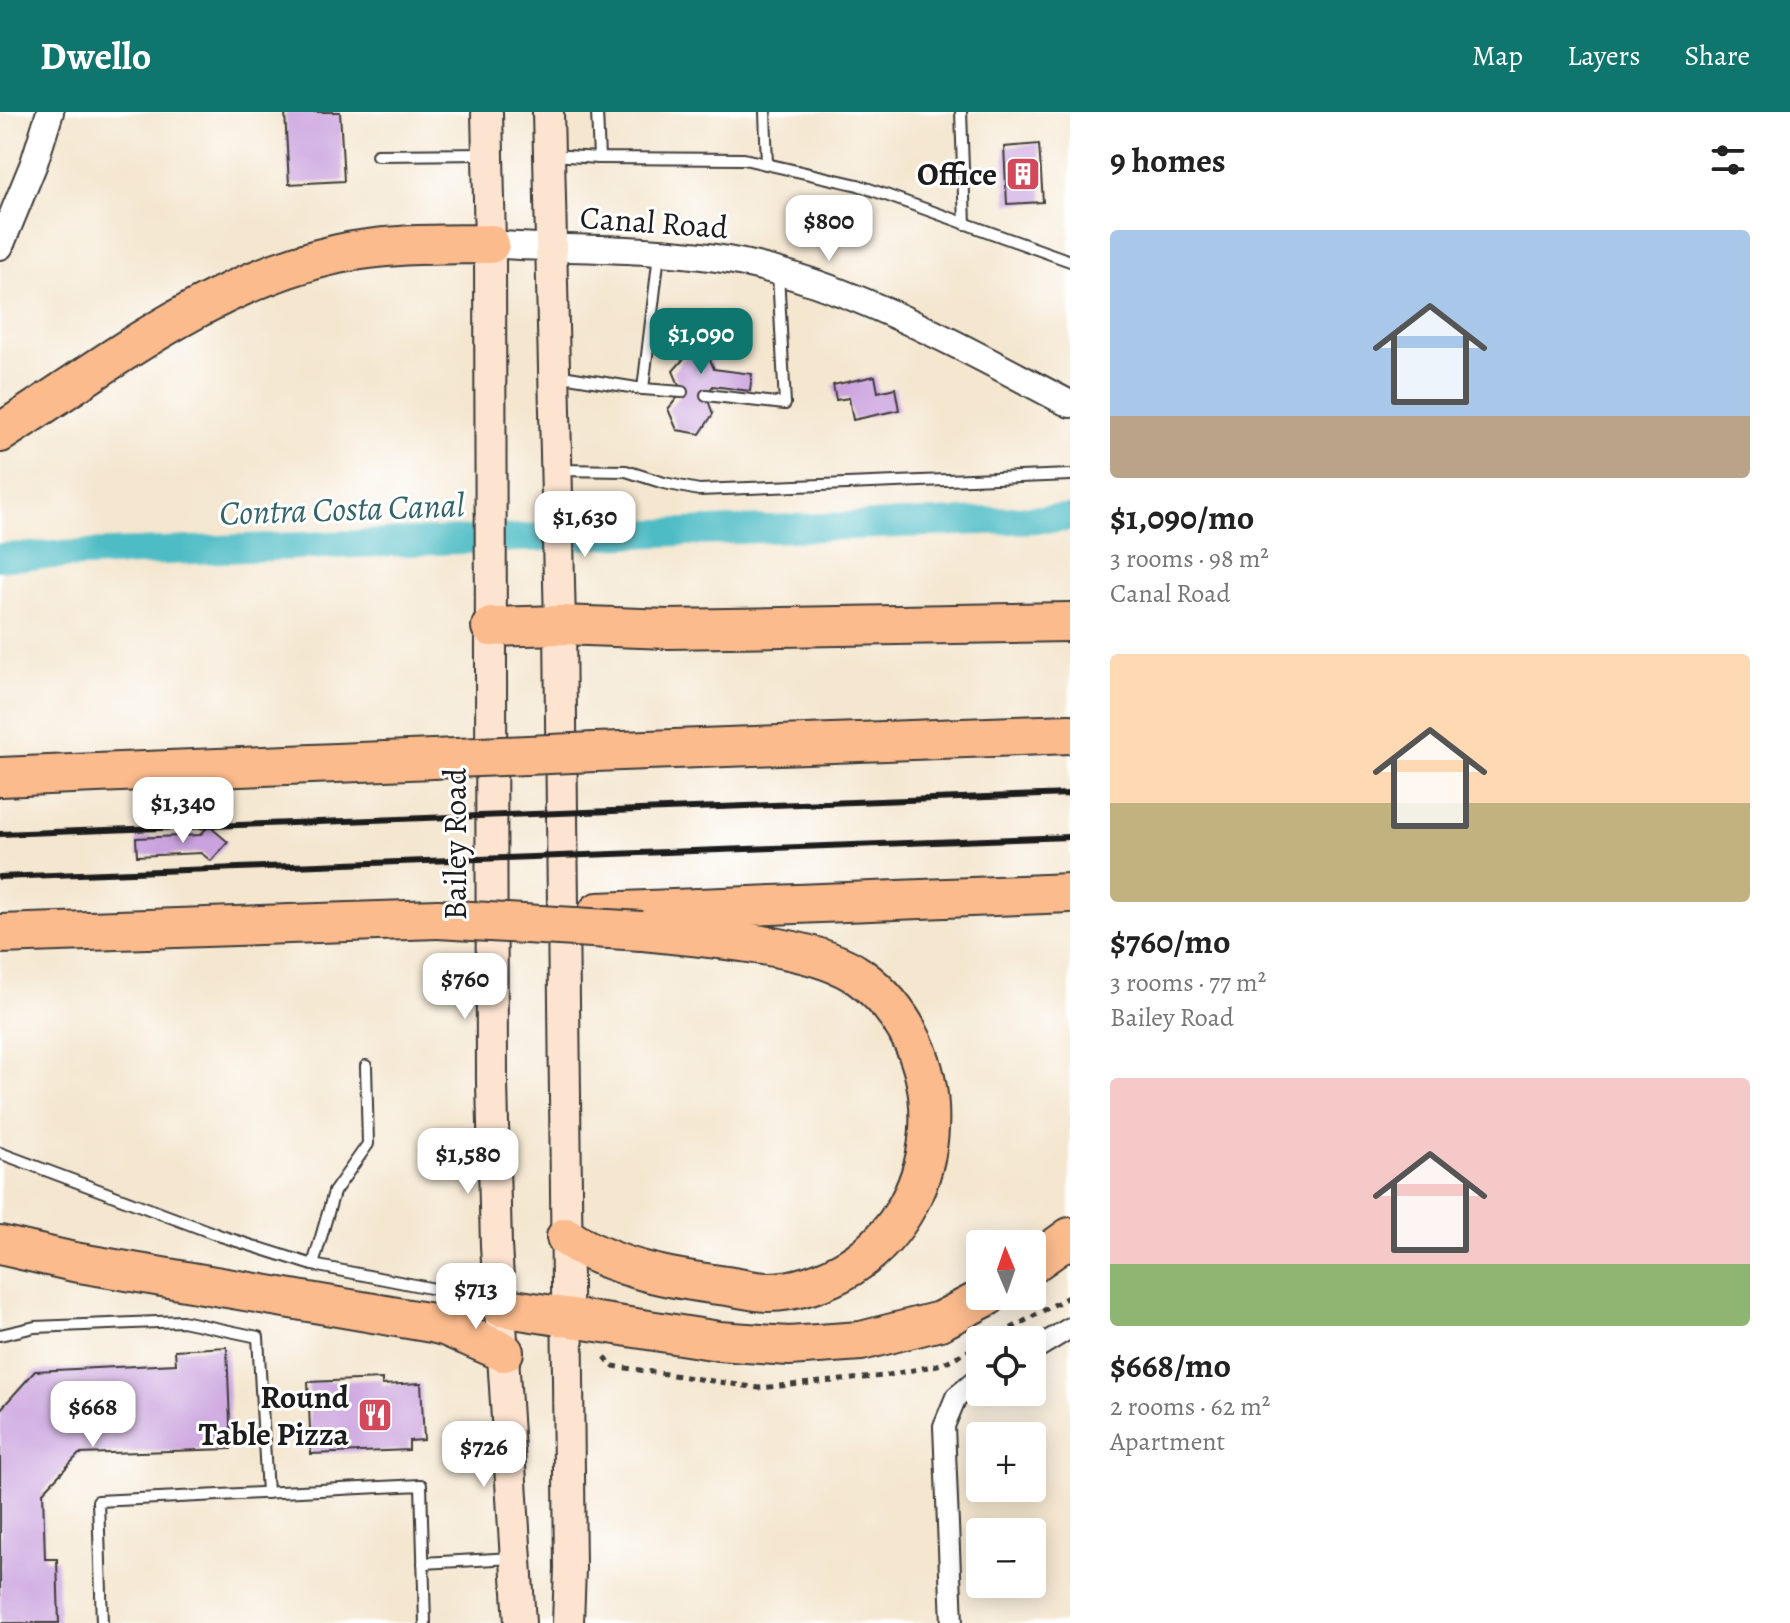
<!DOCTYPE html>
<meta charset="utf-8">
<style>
:root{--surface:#fff;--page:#f2f2f2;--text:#222;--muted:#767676;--accent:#0f766e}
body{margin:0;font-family:Alegreya,serif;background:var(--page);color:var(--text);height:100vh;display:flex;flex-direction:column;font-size:30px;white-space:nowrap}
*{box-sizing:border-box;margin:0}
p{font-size:26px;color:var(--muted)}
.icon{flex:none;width:44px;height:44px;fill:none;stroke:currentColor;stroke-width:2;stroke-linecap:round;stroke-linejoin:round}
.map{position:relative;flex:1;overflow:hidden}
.panel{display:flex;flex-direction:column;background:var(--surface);width:720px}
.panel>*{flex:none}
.needle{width:52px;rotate:358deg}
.buttons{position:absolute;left:966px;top:1118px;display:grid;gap:16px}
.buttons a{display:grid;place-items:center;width:80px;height:80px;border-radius:8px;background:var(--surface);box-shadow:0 4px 20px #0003;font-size:40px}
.price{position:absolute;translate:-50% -68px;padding:0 18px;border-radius:16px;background:#fff;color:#222;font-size:26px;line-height:52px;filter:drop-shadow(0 2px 4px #0008)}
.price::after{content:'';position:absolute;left:50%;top:48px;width:24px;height:18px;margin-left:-12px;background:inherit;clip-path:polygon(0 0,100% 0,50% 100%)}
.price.active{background:var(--accent);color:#fff}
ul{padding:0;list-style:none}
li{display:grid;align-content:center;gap:16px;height:424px;padding:0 40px}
li span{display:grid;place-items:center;height:248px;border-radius:8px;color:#555}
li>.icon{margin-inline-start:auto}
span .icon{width:144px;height:144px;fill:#fffc;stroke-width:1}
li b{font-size:34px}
h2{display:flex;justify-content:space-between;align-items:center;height:96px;padding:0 40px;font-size:34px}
header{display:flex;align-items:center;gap:48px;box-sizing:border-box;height:112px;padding:0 40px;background:var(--accent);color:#fff}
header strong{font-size:38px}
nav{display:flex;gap:44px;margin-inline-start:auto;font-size:28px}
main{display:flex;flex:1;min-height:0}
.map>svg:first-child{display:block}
</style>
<header>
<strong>Dwello</strong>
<nav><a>Map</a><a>Layers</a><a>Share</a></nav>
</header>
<main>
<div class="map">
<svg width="1070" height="1511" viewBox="0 0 1070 1511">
<rect width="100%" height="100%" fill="#fff"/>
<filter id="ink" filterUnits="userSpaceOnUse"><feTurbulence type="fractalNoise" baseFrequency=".0125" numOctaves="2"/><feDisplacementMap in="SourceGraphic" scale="16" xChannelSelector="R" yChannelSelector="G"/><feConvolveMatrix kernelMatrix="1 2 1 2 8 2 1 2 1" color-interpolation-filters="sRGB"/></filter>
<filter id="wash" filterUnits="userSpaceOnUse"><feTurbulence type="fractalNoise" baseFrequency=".006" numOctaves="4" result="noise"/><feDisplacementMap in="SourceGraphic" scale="32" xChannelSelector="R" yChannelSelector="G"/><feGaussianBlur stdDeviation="1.8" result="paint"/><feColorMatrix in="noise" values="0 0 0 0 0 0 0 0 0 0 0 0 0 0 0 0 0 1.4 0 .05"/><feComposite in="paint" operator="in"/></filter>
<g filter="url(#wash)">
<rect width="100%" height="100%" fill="#f4e6cf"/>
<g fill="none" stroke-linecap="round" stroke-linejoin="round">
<path stroke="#4ebcc5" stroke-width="28" d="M0 445 1070 406"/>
</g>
<g id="blocks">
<g fill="#caa2de">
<path d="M285 0H340L344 69 289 72Z"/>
<path d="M1039 32 1043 90 1007 92 1004 35Z"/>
<path d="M693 205 712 207 723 229 709 245 714 257 752 262 750 279 713 274 706 283 713 302 700 322 677 318 668 297 682 280 673 259 687 243 678 224Z"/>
<path d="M875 264 878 280 895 276 899 298 853 308 849 286 836 288 833 273Z"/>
<path d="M209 714 228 730 211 749 201 741 137 744 136 726 200 723Z"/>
<path d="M227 1235 231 1337 79 1342 43 1380 45 1447H57L59 1511H0V1298L35 1259 176 1252 175 1238Z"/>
<path d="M382 1267V1273L421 1271 424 1328 409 1329V1338L311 1342 308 1270Z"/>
</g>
</g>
</g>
<g filter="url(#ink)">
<use href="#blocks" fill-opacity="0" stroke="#3c3a37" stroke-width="2"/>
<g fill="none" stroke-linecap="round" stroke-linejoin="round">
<g stroke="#3c3a37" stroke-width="14">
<g id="service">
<path d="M597 0 599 46"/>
<path d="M765 0 767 52"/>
<path d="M961 0 965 112"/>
<path d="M377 43 486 42"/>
<path d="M551 43 599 46 744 47 858 73 1070 149"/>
<path d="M556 263 643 277 659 142"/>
<path d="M643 277 682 280"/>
<path d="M706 283 785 292 778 162"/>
<path d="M558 358 626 359 664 371 699 378 1070 363"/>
<path d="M0 1041 221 1124 313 1153 445 1179 494 1193"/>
<path d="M313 1153 334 1080 368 1032 366 954"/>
<path d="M0 1223 35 1215 182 1209 258 1225 267 1381"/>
<path d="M423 1451 513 1446"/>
<path d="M102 1511 98 1389 421 1373 425 1511"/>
</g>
</g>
<g stroke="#3c3a37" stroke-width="24">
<g id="minor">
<path d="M1032 1239 1070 1216"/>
<path d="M952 1511 944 1314 956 1285 980 1265"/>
</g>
</g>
<g stroke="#3c3a37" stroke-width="30">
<g id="tertiary">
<path d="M490 132C565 138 642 135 716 146 838 164 962 236 1070 292"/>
<path d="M0 134 34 51 50 0"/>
</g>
</g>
<g stroke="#3c3a37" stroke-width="34">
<g id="secondary">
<path d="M487 0 490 132 492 971 496 1134 520 1511"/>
<path d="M548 0 560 513 570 1456 568 1511"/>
</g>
</g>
<g stroke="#3c3a37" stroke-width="42">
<g id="motorway">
<path d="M0 321C106 253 213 169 338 142 388 131 440 133 490 132"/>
<path d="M491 515 560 513 668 517 1070 510"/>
<path d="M595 640 1070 622"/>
<path d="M0 665 433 647"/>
<path d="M598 800 1070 781"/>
<path d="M0 822 438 807"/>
<path d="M566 1125C613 1157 672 1167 727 1174 740 1176 755 1180 769 1180 796 1180 827 1169 850 1155 951 1091 957 936 860 865 814 831 700 826 642 819"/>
<path d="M0 1133 74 1150 432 1211 447 1215 504 1240"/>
<path d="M1032 1152 1070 1125"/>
<path d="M501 1195 719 1229 789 1234 861 1229 940 1209 988 1184"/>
</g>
</g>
<g stroke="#3c3a37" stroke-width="5" stroke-dasharray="6 6" stroke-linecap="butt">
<path d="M990 1228 1070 1184"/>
<path d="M605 1245 613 1254 759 1276 884 1264 942 1252 980 1233"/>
</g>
<use href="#service" stroke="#fff" stroke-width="10"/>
<use href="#minor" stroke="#fff" stroke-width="20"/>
<use href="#tertiary" stroke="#fff" stroke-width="26"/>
<use href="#secondary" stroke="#fde4d1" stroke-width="30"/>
<use href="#motorway" stroke="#fbbb8d" stroke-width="38"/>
<g stroke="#1c1c1c" stroke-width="6">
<path d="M0 722 1070 682"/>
<path d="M0 765 1070 725"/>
</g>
<g stroke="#3c3a37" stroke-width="42" stroke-linecap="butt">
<g id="motorway-bridge">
<path d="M433 647 595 640"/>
<path d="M438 807 642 819"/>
</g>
</g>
<use href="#motorway-bridge" stroke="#fbbb8d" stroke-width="38"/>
</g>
</g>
<defs>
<g id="building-square" transform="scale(1.8)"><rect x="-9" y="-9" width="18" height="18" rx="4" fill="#d1495b" stroke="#fff"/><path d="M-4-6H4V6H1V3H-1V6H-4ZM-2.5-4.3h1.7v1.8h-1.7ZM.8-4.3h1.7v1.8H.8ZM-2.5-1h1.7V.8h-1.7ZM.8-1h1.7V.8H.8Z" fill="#fff"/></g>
<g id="restaurant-square" transform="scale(1.8)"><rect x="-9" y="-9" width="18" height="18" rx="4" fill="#d1495b" stroke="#fff"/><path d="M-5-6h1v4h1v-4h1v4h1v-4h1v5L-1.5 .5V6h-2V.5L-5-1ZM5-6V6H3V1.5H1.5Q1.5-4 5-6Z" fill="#fff"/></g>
</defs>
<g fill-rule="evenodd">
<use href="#building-square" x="1023" y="62"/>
<use href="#restaurant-square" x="375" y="1303"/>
</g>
<g text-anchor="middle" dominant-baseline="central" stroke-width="6" stroke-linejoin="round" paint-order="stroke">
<g font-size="32" font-weight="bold" fill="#1c1c1c" stroke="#fff" text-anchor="end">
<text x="997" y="62">Office</text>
<text x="349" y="1285">Round<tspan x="349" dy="37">Table Pizza</tspan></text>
</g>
<g font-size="32" fill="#1c1c1c" stroke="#fff">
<text transform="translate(654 110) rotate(4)">Canal Road</text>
<text transform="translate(455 732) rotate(-90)">Bailey Road</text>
</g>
<g font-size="34" font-style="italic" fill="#326468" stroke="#fff">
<text transform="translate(342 397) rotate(-2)">Contra Costa Canal</text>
</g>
</g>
</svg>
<div class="buttons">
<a><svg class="needle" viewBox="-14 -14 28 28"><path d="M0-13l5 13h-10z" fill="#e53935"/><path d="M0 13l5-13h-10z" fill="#767676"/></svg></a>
<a><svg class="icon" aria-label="locate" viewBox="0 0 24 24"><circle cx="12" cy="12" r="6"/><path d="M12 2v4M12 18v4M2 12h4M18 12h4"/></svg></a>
<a>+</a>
<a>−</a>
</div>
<b class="price" style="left:829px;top:151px">$800</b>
<b class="price active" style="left:701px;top:264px">$1,090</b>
<b class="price" style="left:585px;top:447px">$1,630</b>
<b class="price" style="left:183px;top:733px">$1,340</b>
<b class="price" style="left:465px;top:909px">$760</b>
<b class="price" style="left:468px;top:1084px">$1,580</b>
<b class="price" style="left:476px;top:1219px">$713</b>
<b class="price" style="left:93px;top:1337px">$668</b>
<b class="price" style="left:484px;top:1377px">$726</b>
</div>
<section class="panel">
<h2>9 homes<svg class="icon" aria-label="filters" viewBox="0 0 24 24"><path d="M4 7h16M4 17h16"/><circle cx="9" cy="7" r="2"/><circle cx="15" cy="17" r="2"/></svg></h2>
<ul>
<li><span style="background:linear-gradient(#a9c7e8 75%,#b9a48a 0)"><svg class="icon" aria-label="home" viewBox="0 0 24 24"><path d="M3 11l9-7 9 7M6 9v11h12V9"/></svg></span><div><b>$1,090/mo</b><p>3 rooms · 98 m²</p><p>Canal Road</p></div></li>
<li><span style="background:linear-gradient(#ffd9b3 60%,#c2b280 0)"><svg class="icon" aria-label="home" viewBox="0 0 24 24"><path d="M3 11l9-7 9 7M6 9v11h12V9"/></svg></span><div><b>$760/mo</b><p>3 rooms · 77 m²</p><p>Bailey Road</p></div></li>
<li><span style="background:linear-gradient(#f6c9c9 75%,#8fb573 0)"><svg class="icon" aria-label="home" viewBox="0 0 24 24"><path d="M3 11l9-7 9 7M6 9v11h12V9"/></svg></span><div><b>$668/mo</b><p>2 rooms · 62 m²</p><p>Apartment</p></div></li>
</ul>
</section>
</main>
